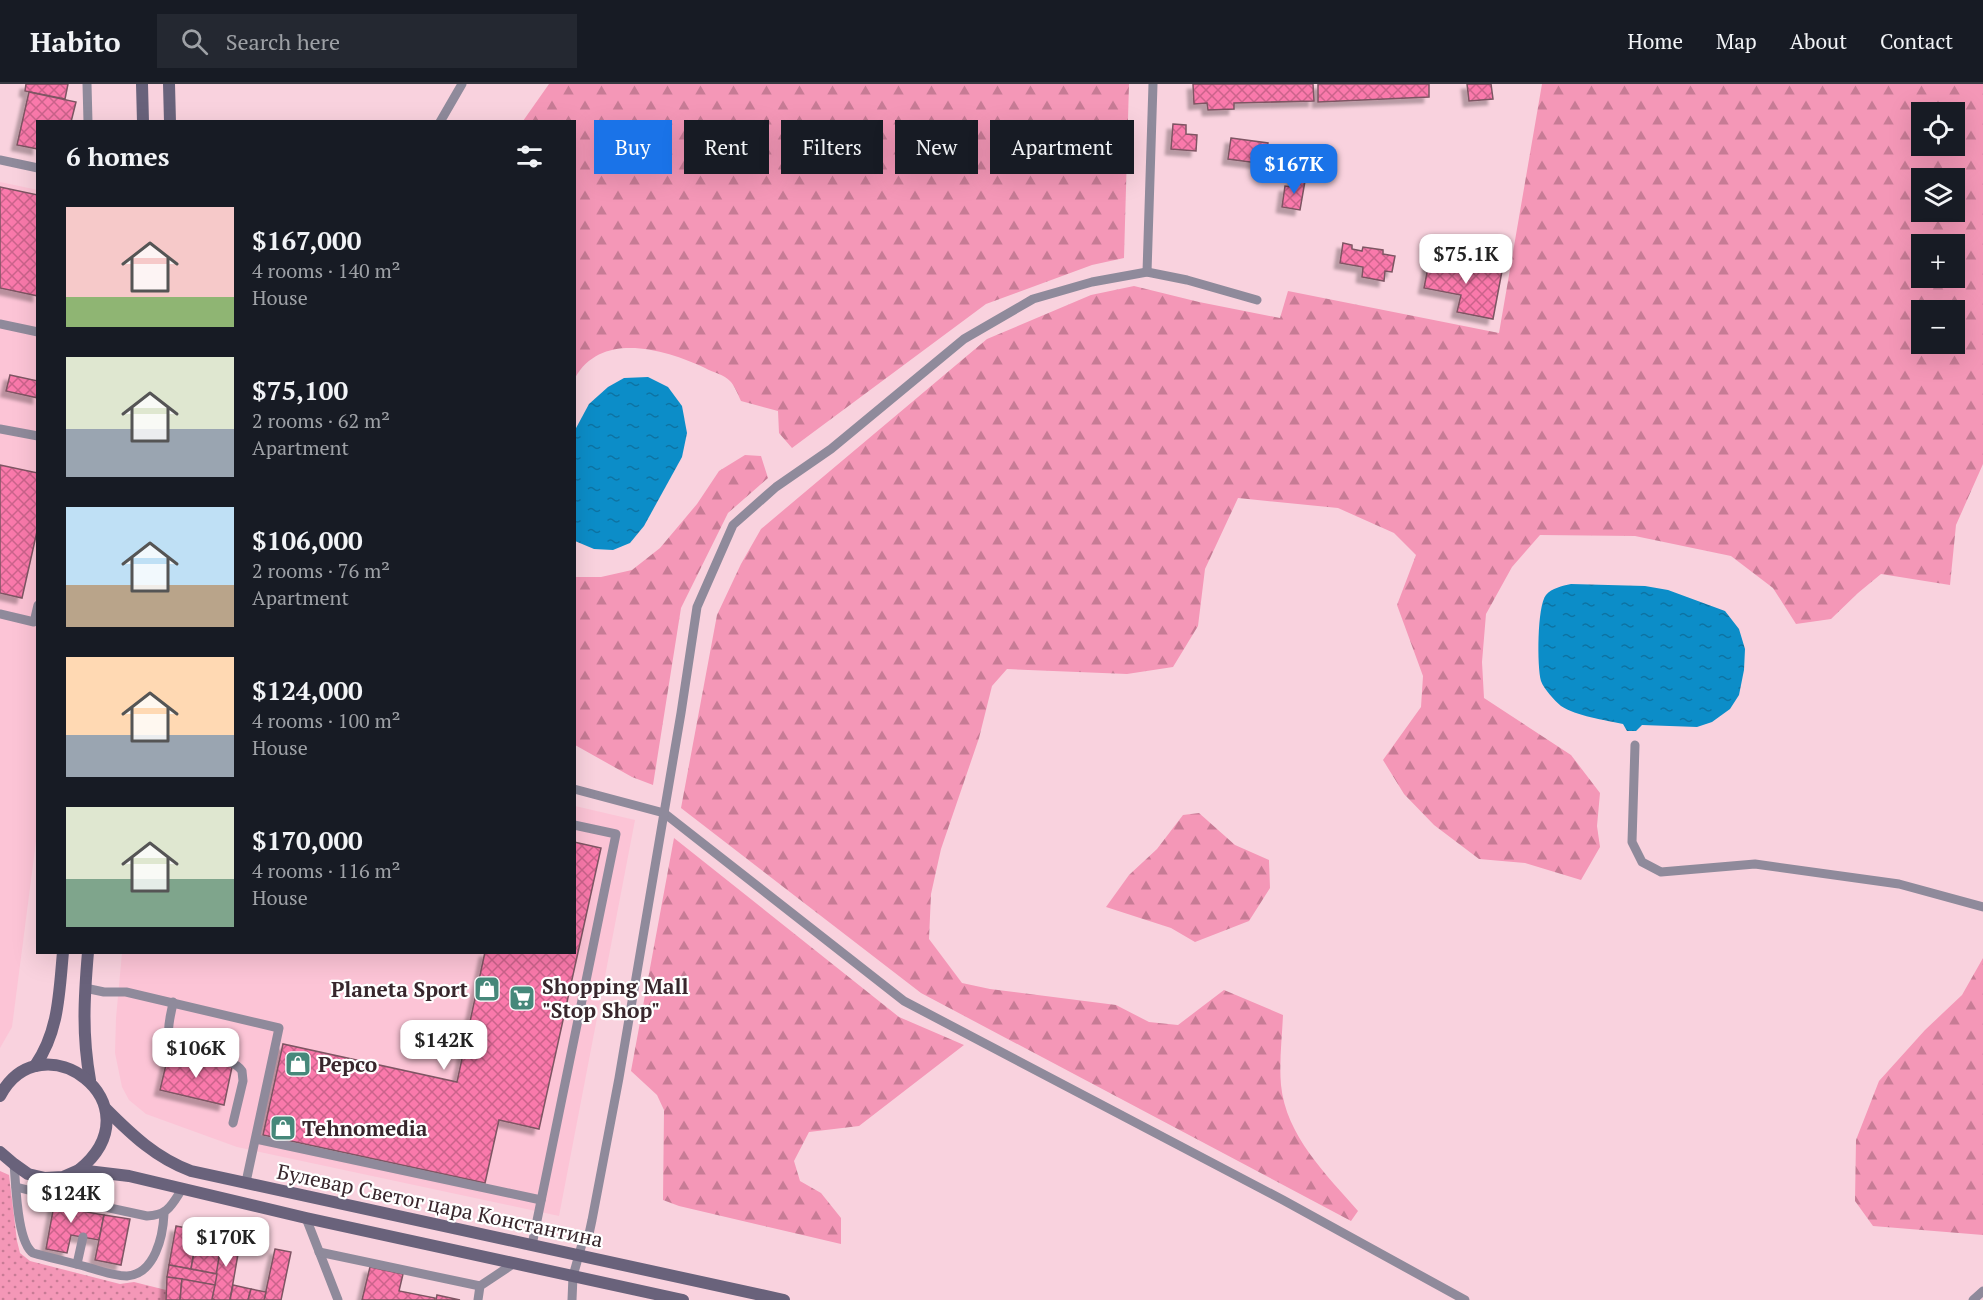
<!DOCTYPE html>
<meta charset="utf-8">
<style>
:root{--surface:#171b24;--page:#242831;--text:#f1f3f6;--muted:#9ea1a6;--line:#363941;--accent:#1a73e8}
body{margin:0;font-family:"PT Serif",serif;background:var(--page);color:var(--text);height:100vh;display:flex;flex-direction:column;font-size:22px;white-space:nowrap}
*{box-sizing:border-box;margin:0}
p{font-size:20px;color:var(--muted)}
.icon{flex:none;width:33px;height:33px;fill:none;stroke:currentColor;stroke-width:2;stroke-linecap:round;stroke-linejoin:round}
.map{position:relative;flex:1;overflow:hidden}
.sheet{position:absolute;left:36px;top:36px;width:540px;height:834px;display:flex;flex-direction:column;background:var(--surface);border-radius:0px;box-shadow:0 6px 24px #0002}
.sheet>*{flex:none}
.guide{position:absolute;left:594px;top:36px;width:570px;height:54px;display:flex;gap:12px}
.tools{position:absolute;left:1911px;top:18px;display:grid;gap:12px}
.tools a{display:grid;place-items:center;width:54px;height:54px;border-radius:0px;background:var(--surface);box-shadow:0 6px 24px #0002;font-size:30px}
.price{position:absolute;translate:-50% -51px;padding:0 14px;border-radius:12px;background:#fff;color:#222;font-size:20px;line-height:39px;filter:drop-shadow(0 2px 3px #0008)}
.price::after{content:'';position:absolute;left:50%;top:36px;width:18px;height:14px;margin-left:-9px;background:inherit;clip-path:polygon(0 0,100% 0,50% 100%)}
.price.current{background:var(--accent);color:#fff}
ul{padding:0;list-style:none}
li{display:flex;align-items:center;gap:18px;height:150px;padding:0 30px}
li span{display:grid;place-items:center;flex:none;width:168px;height:120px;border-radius:0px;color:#555}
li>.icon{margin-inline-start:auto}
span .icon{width:72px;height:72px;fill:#fffc;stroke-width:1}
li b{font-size:26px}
h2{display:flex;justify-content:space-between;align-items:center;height:72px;padding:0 30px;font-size:26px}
.chip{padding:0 21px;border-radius:0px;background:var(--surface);box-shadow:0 6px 24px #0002;font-size:21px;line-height:54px}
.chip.current{background:var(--accent);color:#fff}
header{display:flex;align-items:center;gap:36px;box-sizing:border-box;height:84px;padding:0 30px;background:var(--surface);border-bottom:2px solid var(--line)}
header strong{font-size:28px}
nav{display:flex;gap:33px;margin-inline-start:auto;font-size:21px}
.search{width:420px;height:54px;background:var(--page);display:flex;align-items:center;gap:15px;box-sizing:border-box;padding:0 21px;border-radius:0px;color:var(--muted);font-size:22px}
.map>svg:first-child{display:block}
</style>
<header>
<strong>Habito</strong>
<div class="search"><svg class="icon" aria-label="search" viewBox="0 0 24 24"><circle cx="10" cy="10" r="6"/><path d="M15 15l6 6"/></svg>Search here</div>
<nav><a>Home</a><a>Map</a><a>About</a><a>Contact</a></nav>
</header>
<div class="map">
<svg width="1983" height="1216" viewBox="0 0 1983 1216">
<defs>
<pattern id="grass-dots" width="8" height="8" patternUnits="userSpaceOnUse" patternTransform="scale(1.5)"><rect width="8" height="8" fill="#f497b7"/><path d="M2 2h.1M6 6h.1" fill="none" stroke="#c77b95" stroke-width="1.8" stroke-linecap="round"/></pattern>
<pattern id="forest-firs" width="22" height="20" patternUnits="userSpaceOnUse" patternTransform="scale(1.5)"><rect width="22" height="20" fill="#f497b7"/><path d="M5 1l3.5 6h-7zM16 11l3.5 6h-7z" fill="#c77b95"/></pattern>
<pattern id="water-ripples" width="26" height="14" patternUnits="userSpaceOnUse" patternTransform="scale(1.5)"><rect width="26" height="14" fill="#0c8dc8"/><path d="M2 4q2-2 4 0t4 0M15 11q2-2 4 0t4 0" fill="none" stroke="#0d73a3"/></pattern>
<pattern id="building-cross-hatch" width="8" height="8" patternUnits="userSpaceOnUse" patternTransform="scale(1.5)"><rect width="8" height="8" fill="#fa79ab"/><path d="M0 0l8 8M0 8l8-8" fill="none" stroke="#cb638b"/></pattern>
<filter id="shadow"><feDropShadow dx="-5.5" dy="5.5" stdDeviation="1.5" flood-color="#0004"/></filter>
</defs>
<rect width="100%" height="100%" fill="#f9d2de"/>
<g fill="#fcc4d6">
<path d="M0 98 38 106V742L12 943 0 964Z"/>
<path d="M575 722 635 736 559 1132 237 1063 146 1030 129 1016 122 1003 115 969 116 934 122 869 574 868Z"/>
</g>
<path fill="url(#grass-dots)" d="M0 1087 9 1091 17 1157 20 1169 30 1177 120 1200 134 1198 166 1206V1216H0Z"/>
<g fill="url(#forest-firs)" fill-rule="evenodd">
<path d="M549 0H1129L1124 174 1092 181 986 220 792 364 779 349 778 327 741 317C738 311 735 302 730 297 725 291 712 288 705 284 666 266 602 246 575 294L574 38 523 37Z"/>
<path d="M1542 0H1983V380L1956 441 1950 501 1881 490 1858 509 1831 535 1796 540 1773 504 1731 472 1635 452 1540 451 1512 483 1486 530 1482 578 1484 614 1571 671 1600 709 1597 742 1600 763 1581 796 1525 779 1479 775 1434 741 1404 710 1383 676 1421 623 1423 592 1397 521 1416 471 1394 449 1338 424 1238 414 1205 485 1198 542 1173 583 1127 590 1007 585 992 602 979 654 941 765 931 810 929 855 962 899 990 905 1116 921 1149 938 1178 941 1224 906 1283 931C1282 954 1279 979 1281 1001 1286 1052 1326 1090 1358 1127L1351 1137 921 909 681 724 717 531 741 480 761 445 987 255 1091 211 1134 202 1199 218 1280 234 1288 207 1499 249ZM1954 28V62H1922V28ZM1954 94V128H1922V94ZM1922 160H1954V194H1922ZM1954 226V260H1922V226Z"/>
<path d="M745 371 761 372 768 394 728 429 681 524 653 701 632 693 575 661V493H601L632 486 660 464 697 420 719 387Z"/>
<path d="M1199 729 1235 761 1269 776 1270 804 1249 837 1195 858 1171 844 1106 823 1129 791 1157 765 1183 731Z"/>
<path d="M674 754 899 933 964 961 859 1042 809 1048 794 1077 800 1097 821 1109 841 1134V1160L679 1122 663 1116 664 1026 657 1011 631 987Z"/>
<path d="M1983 874V1151L1873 1142 1855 1117 1856 1056 1879 997 1925 946 1962 911Z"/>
</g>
<g fill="url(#water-ripples)">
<path d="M648 293 668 303 682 322 687 349 682 373 644 442 630 459 613 466 594 465 575 457V346L589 320 608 303 624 294Z"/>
<path d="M1571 500 1645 502 1668 506 1725 527 1739 545 1745 565 1744 586 1739 611 1730 625 1712 638 1697 643 1642 641 1636 647H1627L1623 640C1605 636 1576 632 1561 622 1554 616 1544 605 1541 597 1537 583 1537 522 1546 511 1552 504 1562 502 1571 500Z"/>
</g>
<g fill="url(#building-cross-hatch)" stroke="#7e5563" stroke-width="1.5" filter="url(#shadow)">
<path d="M26 0H68L65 15 25 7Z"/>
<path d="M1193 0H1313L1314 17 1234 19V25L1208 26 1207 19 1194 20Z"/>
<path d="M1318 0H1429V13L1318 18Z"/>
<path d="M1467 0H1491L1493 15 1469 17Z"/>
<path d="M29 8 76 18 71 38H38V65L17 61Z"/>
<path d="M1173 40 1186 41V50L1197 51 1196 67 1171 65Z"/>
<path d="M1231 54 1268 59 1265 80 1228 75Z"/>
<path d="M1293 95 1305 97 1300 126 1282 123 1285 102 1292 103Z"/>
<path d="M0 103 38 111V212L0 204Z"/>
<path d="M1343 159 1352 161V165L1362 167 1363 163 1383 166V170L1395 172 1392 188 1385 187 1384 197 1362 193 1363 183 1340 179Z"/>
<path d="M1430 173 1502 187 1493 235 1457 228 1461 211 1424 204Z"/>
<path d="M10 291 38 297V314L6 307Z"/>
<path d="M0 381 38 389V443L22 514 0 509Z"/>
<path d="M574 758 601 764 539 1045 499 1036 485 1099 263 1051 283 960 457 998 485 868H574Z"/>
<path d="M169 968 232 983 224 1021 160 1006Z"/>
<path d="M56 1110 77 1114 75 1126 104 1131 99 1156 71 1151 67 1169 46 1165Z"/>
<path d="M104 1131 130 1135 121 1181 95 1176Z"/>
<path d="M176 1142 198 1146 191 1185 169 1181Z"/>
<path d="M198 1146 223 1150 217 1190 191 1185Z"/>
<path d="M223 1150 241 1153 230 1216H215L212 1215Z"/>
<path d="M275 1165 291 1168 281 1216H264Z"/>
<path d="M169 1181 217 1190 215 1201 167 1193Z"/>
<path d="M370 1183 403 1190 399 1207 435 1214V1216H362Z"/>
<path d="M167 1193 182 1195 180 1216H166Z"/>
<path d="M182 1195 215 1201 212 1215 215 1216H180Z"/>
<path d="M233 1201 251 1205 248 1216H230Z"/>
<path d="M251 1205 266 1208 264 1216H248Z"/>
<path d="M437 1211 460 1216H436Z"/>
</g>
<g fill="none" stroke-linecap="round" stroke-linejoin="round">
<g stroke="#8f8a9b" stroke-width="9">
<path d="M87 0 88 38"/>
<path d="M440 38 462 0"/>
<path d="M0 76 38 84"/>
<path d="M1147 188 1153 0"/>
<path d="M0 240 38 248"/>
<path d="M0 345 38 352"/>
<path d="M0 530 34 538 38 521"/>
<path d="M1635 661 1632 758 1642 778 1661 788 1755 780 1899 800 1983 823"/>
<path d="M574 705 664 729 904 917 1283 1116 1465 1216"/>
<path d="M85 904 104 908H126L279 944 246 1098"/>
<path d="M173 918C172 927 167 941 169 951 175 982 228 966 242 987L243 997 233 1039"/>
<path d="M256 1055 541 1116"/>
<path d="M14 1080C16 1101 17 1158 33 1169 51 1174 69 1178 87 1183 100 1187 114 1192 127 1192 155 1190 163 1152 164 1130"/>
<path d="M16 1103 56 1113"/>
<path d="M77 1117 147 1132C168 1131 171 1122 182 1105"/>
<path d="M306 1134 338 1216"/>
<path d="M532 1161 616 750 574 741"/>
<path d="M319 1168 480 1202"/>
<path d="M77 1180 83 1153"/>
<path d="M478 1216 480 1202 513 1180"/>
<path d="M572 1216 573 1192 582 1160 589 1150 592 1136 619 994 681 629 697 523 733 441 776 403 831 365 964 255 1033 215 1092 198 1147 188 1187 196 1257 216"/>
<path d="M1973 1216 1983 1207"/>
</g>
<g stroke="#69627b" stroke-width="12">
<path d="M142 0 143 38"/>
<path d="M169 0 170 38"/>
<path d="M88 868C84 915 82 950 90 996"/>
<path d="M35 982C59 947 59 910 63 868"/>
<path d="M0 1012C41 933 160 1020 79 1086"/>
<path d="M106 1025C132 1051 156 1074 191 1087L784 1216"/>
<path d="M0 1068 14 1080 28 1090 45 1094 63 1093 79 1086 129 1092 306 1134 683 1216"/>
</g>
</g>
<defs>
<g id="shop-square" transform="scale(1.35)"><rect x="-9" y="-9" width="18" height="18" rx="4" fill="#46887a" stroke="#fff"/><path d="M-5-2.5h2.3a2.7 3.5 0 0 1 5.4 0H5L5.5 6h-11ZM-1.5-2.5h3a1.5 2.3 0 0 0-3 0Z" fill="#fff"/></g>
<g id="supermarket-square" transform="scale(1.35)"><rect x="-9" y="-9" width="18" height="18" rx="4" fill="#46887a" stroke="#fff"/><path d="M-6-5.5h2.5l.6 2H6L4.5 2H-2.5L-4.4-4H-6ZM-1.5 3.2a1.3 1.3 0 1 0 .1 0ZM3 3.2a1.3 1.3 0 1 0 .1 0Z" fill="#fff"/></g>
</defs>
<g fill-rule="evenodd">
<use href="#shop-square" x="487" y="905"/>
<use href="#supermarket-square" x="522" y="914"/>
<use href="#shop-square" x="298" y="980"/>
<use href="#shop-square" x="283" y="1044"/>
</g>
<g text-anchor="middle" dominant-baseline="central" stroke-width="4.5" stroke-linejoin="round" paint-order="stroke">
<g font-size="21" font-weight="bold" fill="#38262c" stroke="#fff" text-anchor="start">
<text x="542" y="902">Shopping Mall<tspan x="542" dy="24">"Stop Shop"</tspan></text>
<text x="468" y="905" text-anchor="end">Planeta Sport</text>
<text x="318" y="980">Pepco</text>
<text x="302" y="1044">Tehnomedia</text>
</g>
<g font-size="21" fill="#38262c" stroke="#fff">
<text transform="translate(440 1121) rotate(12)">Булевар Светог цара Константина</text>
</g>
</g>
</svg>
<div class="tools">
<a><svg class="icon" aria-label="locate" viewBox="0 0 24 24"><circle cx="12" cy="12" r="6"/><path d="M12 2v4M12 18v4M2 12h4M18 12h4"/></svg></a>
<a><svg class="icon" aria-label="layers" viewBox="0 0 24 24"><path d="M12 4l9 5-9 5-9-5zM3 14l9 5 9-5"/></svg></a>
<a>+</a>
<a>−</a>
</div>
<b class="price current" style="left:1294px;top:111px">$167K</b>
<b class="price" style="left:1466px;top:201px">$75.1K</b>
<b class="price" style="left:444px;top:987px">$142K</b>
<b class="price" style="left:196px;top:995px">$106K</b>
<b class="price" style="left:71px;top:1140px">$124K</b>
<b class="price" style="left:226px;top:1184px">$170K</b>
<div class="guide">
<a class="chip current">Buy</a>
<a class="chip">Rent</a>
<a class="chip">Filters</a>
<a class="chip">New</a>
<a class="chip">Apartment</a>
</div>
<section class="sheet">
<h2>6 homes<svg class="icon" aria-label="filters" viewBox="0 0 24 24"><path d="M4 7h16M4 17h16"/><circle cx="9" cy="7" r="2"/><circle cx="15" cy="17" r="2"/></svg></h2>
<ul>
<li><span style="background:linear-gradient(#f6c9c9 75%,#8fb573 0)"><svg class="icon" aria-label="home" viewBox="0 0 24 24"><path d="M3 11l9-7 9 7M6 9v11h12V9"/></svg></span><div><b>$167,000</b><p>4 rooms · 140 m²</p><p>House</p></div></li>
<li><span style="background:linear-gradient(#dfe7d0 60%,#9aa5b1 0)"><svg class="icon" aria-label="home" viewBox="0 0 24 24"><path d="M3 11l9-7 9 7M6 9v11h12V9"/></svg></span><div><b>$75,100</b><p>2 rooms · 62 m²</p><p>Apartment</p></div></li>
<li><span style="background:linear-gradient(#bfe0f5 65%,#b9a48a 0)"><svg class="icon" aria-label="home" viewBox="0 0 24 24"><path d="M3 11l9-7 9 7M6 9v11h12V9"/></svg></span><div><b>$106,000</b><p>2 rooms · 76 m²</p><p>Apartment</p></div></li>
<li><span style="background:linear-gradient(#ffd9b3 65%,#9aa5b1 0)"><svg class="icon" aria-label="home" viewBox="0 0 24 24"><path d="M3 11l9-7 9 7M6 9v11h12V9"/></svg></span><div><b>$124,000</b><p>4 rooms · 100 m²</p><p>House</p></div></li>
<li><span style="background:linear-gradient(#dfe7d0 60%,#7fa58c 0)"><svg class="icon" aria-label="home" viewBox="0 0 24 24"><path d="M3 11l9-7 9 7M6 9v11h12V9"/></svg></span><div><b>$170,000</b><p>4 rooms · 116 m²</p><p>House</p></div></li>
</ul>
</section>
</div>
